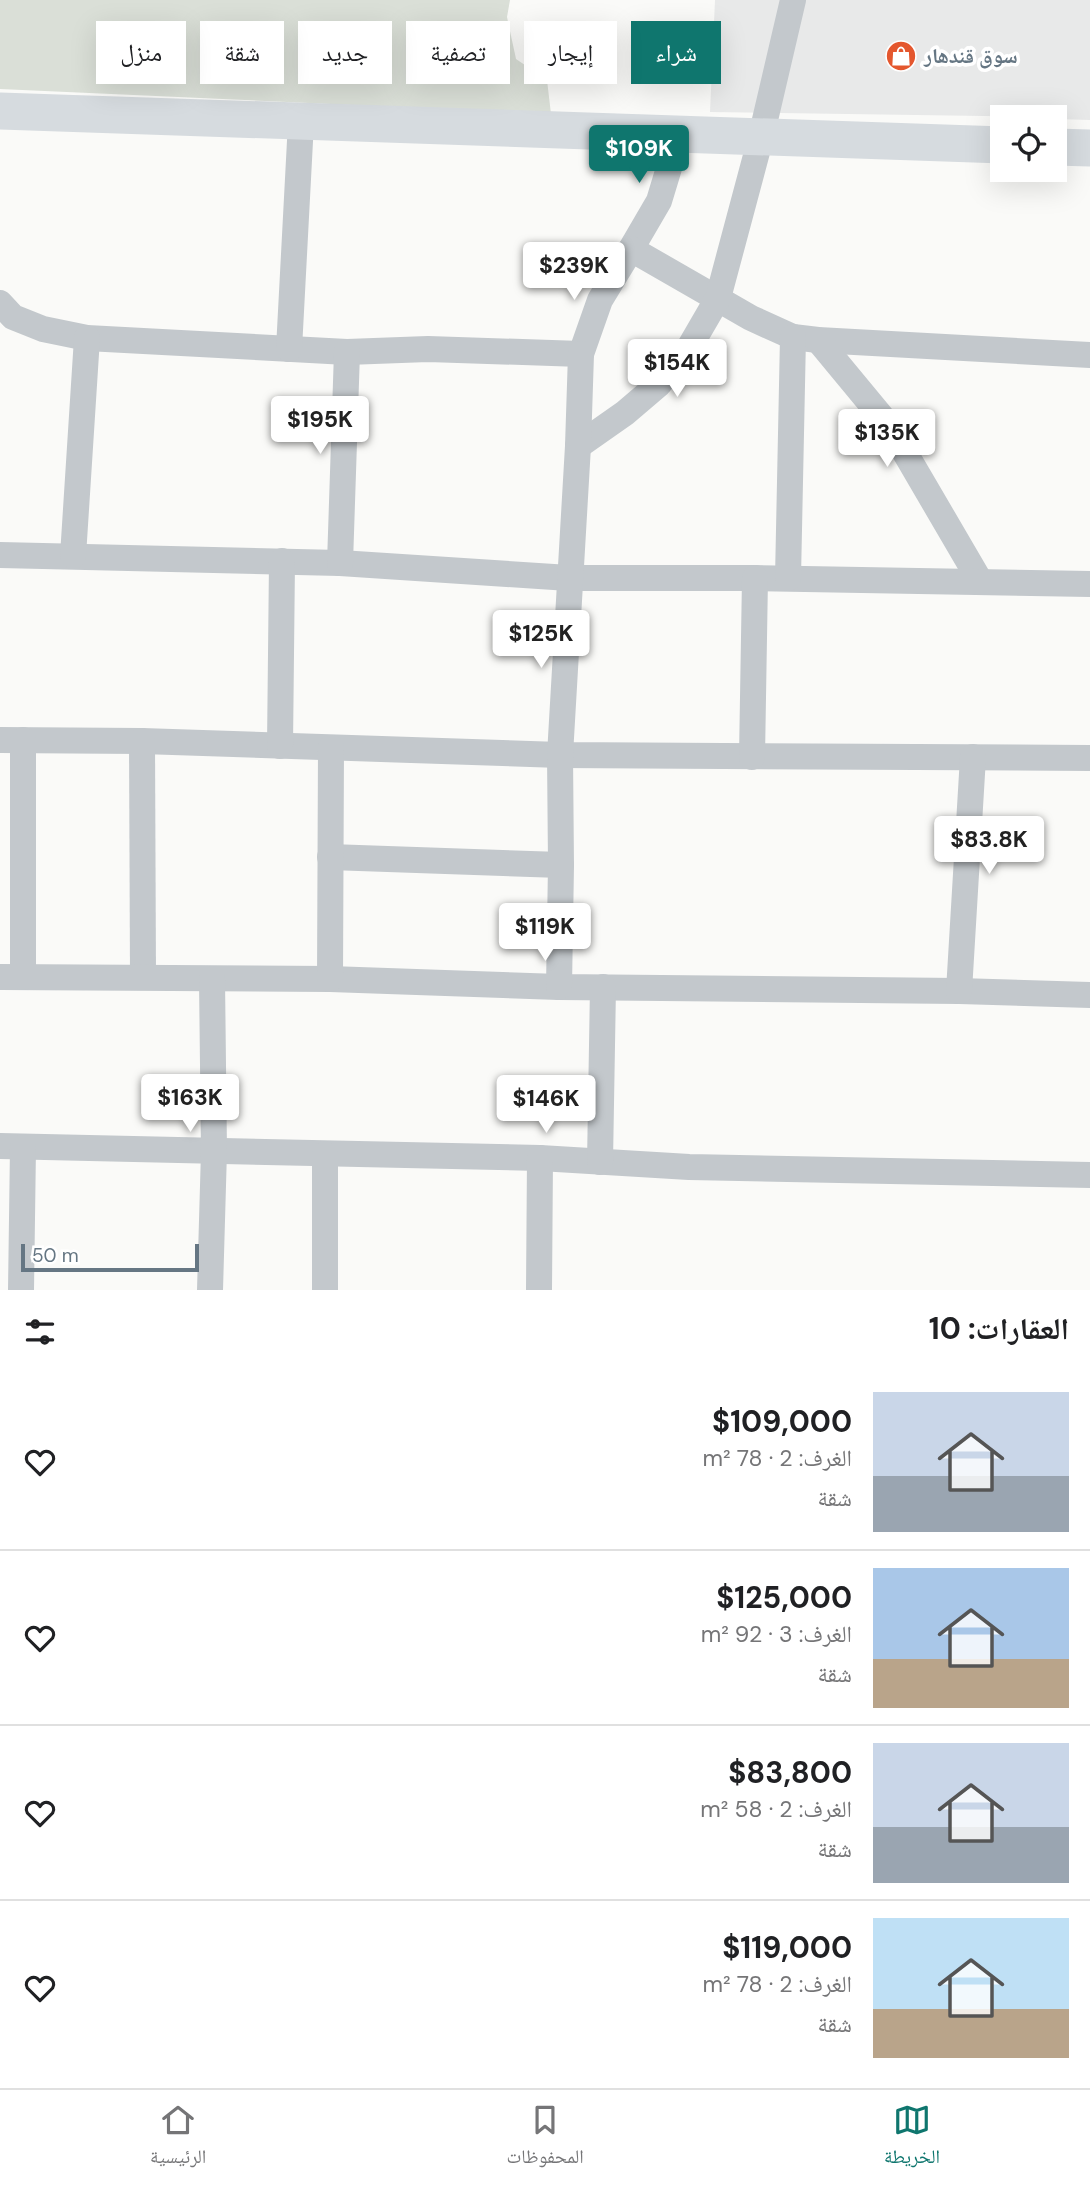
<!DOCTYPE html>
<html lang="ar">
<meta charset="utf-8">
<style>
:root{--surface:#fff;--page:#f2f2f2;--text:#202124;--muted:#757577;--line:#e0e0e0;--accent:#0f766e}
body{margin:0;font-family:"DM Sans","Noto Naskh Arabic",sans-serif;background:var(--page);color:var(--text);direction:rtl;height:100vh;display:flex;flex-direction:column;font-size:26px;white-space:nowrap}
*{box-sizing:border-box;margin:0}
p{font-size:23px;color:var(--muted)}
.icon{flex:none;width:38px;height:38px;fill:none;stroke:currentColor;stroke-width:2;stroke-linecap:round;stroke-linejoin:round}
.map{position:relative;height:1290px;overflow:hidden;direction:ltr}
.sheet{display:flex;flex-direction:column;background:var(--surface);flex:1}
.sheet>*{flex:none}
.hud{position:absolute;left:21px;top:21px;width:700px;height:63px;direction:rtl;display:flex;gap:14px}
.tools{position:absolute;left:990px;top:105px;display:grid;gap:14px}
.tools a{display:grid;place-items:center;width:77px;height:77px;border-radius:0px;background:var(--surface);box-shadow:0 7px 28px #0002;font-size:35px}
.scale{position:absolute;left:21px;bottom:18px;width:178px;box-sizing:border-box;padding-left:7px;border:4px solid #657683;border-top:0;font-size:19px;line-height:24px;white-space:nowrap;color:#657683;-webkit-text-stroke:5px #fff;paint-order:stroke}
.price{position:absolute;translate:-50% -60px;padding:0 16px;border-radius:7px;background:#fff;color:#222;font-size:23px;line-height:46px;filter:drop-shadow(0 2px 4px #0008)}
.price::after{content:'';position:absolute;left:50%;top:42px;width:21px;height:16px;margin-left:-10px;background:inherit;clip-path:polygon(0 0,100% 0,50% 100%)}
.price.current{background:var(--accent);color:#fff}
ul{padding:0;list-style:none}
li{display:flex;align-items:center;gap:21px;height:175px;padding:0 21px}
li+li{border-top:2px solid var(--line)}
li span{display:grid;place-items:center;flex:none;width:196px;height:140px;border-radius:0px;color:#555}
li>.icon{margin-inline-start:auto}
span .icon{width:84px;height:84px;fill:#fffc;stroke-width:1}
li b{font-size:30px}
h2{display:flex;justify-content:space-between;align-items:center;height:84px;padding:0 21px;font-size:30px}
.pill{padding:0 24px;border-radius:0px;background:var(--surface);box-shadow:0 7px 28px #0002;font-size:24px;line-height:63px}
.pill.current{background:var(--accent);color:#fff}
.dock{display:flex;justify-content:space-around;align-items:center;height:98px;border-top:2px solid var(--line);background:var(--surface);font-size:19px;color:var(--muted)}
.dock a{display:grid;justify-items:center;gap:4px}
.dock .current{color:var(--accent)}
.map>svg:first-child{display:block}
</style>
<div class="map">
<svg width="1090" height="1290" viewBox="0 0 1090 1290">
<rect width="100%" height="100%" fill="#fafaf8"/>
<path fill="#e8e9e9" d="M715 0H1090V120L1055 119V117L710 112Z"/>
<path fill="#dadfd7" d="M0 0H510L507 17 516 59 547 80 551 114 0 89Z"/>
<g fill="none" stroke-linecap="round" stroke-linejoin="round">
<g stroke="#c3c8cc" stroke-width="26">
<path d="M631 249 659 201 679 135"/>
<path d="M0 303 13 317 43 329 87 338 347 352 428 349 581 354 600 300 631 249 751 318 793 337 818 340 1090 355"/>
<path d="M818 340 890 427 980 581"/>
<path d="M289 349 301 122"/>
<path d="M578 446 625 413 659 384 689 348 718 298 761 137 793 0"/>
<path d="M0 555 340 563 569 578H755L1090 584"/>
<path d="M73 556 87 338"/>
<path d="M340 563 347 352"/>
<path d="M788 578 793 337"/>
<path d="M0 740 142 741 560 755 1090 758"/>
<path d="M142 741 143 977"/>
<path d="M280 746 282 561"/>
<path d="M752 757 755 578"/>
<path d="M330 857 561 865"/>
<path d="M0 977 330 979 559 987 959 991 1090 995"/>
<path d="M23 977V740"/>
<path d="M330 979 331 748"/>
<path d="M559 987 561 865 560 755 578 446 581 354"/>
<path d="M959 991 973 757"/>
<path d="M0 1146 540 1158 689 1167 1090 1175"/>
<path d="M600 1162 603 987"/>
<path d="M21 1290 23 1147"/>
<path d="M210 1290 214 1151 212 979"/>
<path d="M325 1290V1154"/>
<path d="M539 1290 540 1158"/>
</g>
<g stroke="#d6dbdf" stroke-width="37">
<path d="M0 111 1003 145"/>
<path d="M1055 147 1090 148"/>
</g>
</g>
<defs>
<g id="shop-disc" transform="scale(1.575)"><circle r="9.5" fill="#e4572e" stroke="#fff"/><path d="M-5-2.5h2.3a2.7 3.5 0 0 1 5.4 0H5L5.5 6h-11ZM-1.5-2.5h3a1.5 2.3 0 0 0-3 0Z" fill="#fff"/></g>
</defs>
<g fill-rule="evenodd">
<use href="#shop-disc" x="901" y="56"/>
</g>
<g text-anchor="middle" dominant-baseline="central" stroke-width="7" stroke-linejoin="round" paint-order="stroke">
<g font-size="21" font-weight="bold" fill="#657683" stroke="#fff" text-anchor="start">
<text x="924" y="56">سوق قندهار</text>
</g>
</g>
</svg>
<div class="tools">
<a><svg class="icon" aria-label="locate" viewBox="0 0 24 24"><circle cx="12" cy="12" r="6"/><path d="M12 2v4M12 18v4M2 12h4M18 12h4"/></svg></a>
</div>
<div class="scale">50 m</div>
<b class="price current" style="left:639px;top:185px">$109K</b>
<b class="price" style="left:574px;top:302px">$239K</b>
<b class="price" style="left:677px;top:399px">$154K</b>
<b class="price" style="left:320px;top:456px">$195K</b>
<b class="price" style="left:887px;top:469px">$135K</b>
<b class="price" style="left:541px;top:670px">$125K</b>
<b class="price" style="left:989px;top:876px">$83.8K</b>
<b class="price" style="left:545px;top:963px">$119K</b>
<b class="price" style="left:190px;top:1134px">$163K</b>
<b class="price" style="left:546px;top:1135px">$146K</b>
<div class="hud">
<a class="pill current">شراء</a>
<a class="pill">إيجار</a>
<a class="pill">تصفية</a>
<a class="pill">جديد</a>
<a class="pill">شقة</a>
<a class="pill">منزل</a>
</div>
</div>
<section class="sheet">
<h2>العقارات: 10<svg class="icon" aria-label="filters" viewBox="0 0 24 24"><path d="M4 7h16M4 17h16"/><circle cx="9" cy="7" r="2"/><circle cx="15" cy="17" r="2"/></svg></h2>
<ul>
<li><span style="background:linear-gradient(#c9d6e8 60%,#9aa5b1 0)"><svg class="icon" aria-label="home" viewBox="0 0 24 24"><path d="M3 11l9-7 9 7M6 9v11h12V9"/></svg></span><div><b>$109,000</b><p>الغرف: 2 · 78 m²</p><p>شقة</p></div><svg class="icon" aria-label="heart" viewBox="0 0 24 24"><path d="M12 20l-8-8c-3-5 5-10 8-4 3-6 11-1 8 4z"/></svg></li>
<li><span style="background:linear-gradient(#a9c7e8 65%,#b9a48a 0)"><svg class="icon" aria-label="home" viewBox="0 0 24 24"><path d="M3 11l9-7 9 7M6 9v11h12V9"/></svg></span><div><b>$125,000</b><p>الغرف: 3 · 92 m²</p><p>شقة</p></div><svg class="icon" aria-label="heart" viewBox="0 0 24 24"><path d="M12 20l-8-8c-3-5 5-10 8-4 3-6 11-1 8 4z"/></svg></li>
<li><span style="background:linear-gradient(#c9d6e8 60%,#9aa5b1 0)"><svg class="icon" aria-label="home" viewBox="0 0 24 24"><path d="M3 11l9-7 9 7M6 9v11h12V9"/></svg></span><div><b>$83,800</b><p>الغرف: 2 · 58 m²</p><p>شقة</p></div><svg class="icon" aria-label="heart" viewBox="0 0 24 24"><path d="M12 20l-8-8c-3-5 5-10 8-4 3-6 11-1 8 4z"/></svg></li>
<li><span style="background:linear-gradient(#bfe0f5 65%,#b9a48a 0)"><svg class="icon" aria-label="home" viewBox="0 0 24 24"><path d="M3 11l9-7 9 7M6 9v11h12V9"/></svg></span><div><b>$119,000</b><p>الغرف: 2 · 78 m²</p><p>شقة</p></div><svg class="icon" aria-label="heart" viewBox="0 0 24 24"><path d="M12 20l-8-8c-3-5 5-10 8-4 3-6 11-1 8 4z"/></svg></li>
</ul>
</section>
<nav class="dock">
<a class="current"><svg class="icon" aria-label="map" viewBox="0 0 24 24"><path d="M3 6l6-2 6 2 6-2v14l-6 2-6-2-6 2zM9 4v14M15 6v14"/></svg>الخريطة</a>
<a><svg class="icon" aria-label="saved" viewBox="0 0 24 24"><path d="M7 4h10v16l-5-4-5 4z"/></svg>المحفوظات</a>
<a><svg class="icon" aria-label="home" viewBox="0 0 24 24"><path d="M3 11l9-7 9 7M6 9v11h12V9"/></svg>الرئيسية</a>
</nav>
